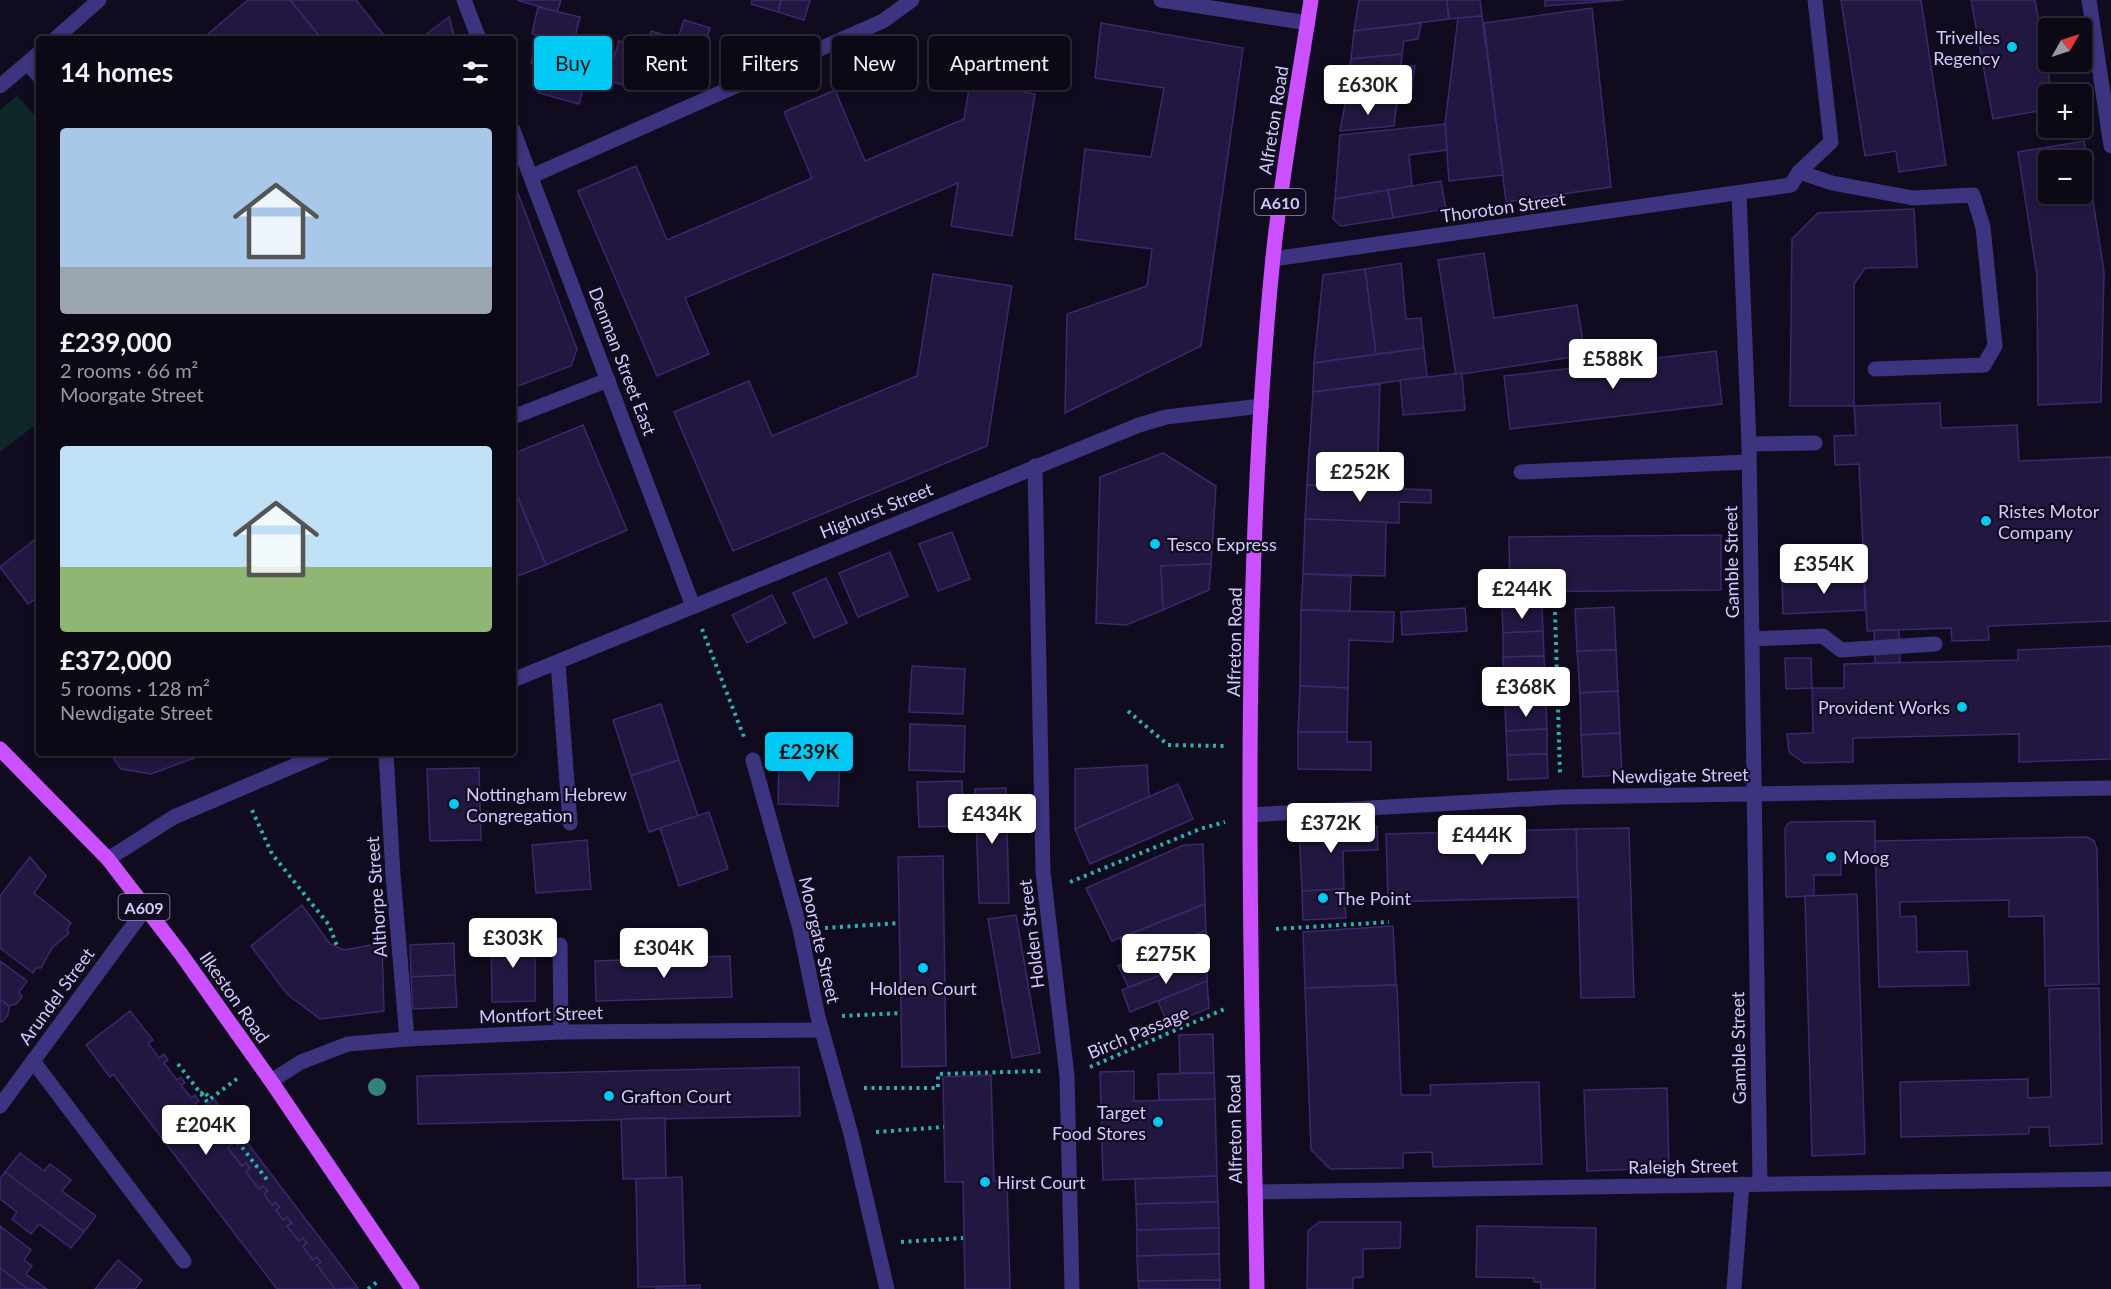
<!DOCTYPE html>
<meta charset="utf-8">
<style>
:root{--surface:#0c0816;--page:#1a1623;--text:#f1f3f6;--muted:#9a9aa1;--line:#2c2935;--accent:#00c9f4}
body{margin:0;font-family:Lato,sans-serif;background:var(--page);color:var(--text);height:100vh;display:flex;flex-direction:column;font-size:22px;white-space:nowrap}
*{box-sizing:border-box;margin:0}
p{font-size:20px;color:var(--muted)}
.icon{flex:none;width:33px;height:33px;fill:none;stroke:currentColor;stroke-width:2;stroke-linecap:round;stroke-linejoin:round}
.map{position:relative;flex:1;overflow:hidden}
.drawer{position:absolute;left:36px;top:36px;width:480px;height:720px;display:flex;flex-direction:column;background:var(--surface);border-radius:6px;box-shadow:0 3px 9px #0003,0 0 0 2px var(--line)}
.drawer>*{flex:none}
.hud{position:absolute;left:534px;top:36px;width:570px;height:54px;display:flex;gap:12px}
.needle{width:39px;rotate:51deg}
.tools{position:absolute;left:2038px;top:18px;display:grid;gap:12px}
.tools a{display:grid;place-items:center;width:54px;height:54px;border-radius:6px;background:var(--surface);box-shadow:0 3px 9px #0003,0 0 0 2px var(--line);font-size:30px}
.price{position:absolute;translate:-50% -51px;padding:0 14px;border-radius:6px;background:#fff;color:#222;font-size:20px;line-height:39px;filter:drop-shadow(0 2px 3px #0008)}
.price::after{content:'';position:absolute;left:50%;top:36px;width:18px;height:14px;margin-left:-9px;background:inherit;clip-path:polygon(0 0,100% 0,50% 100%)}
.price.current{background:var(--accent);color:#111}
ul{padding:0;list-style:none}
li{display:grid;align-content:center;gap:12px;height:318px;padding:0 24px}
li span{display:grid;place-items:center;height:186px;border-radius:6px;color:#555}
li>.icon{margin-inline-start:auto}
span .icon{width:108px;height:108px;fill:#fffc;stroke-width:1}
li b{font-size:26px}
h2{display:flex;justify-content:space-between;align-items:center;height:72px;padding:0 24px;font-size:26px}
.tag{padding:0 21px;border-radius:6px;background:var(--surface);box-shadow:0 3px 9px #0003,0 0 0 2px var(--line);font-size:21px;line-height:54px}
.tag.current{background:var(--accent);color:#111}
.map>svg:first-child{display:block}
</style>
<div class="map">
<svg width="2111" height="1289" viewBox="0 0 2111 1289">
<rect width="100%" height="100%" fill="#100b1e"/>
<path fill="#0e2729" d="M17 96 39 120V422L0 452V110Z"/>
<g fill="#221740" stroke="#3b286d" stroke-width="1.5" fill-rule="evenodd">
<path d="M248 0H290L322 39H202Z"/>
<path d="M290 0H356L387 39H322Z"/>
<path d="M517 0H561L557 12Z"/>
<path d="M752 0H781L778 12 751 4Z"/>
<path d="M781 0H810L804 20 778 12Z"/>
<path d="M1359 0H1447L1449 19 1354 31Z"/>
<path d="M1447 0H1480L1482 16 1449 19Z"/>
<path d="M1545 0H1623L1545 6Z"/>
<path d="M1841 0H1921L1946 165 1899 172 1896 151 1865 156Z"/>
<path d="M1971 0H2035L2052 94H2049V109L1993 119Z"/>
<path d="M538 7 580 17 573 45 532 34Z"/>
<path d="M1592 8 1611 187 1506 202 1484 23Z"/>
<path d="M1482 16 1503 175 1449 181 1445 124 1458 18Z"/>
<path d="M449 17 455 39H420Z"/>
<path d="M684 20 710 28 698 67 671 59Z"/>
<path d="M1101 23 1243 48 1201 346 1065 413 1067 314 1147 286 1152 249 1075 239 1085 149 1151 157 1164 88 1095 78Z"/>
<path d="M1421 23 1418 39 1404 41 1402 54 1351 59 1354 31Z"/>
<path d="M651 31 678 39 665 79 638 71Z"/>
<path d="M537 36 577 47 570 73 531 63Z"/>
<path d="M619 41 645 48 633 88 607 80Z"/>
<path d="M1402 54 1401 66H1415L1413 77 1347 81 1351 59Z"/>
<path d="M546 66 586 77 579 104 539 93Z"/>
<path d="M1413 77 1412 91 1398 90 1397 102 1345 104 1347 81Z"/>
<path d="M970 83 1035 94 1012 236 951 226 958 183 685 298 709 354 657 376 578 191 636 166 667 240 812 178 784 112 835 90 865 161 964 119Z"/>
<path d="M1397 102 1394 126 1340 131 1345 104Z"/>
<path d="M1445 124 1447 150 1409 155 1412 186 1335 199 1340 135Z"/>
<path d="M2084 141 2104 272 2101 402 2038 405 2037 276 2018 152ZM2049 160H2082V194H2049Z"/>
<path d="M513 180 577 349 571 366 513 388Z"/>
<path d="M1441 181 1446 209 1393 218 1388 190Z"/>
<path d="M1388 190 1393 218 1341 226 1333 219 1335 199Z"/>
<path d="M1914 209 1917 267 1865 268 1854 284V406H1790L1792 239 1818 213Z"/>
<path d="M1484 253 1494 318 1577 305 1585 355 1456 375 1438 260Z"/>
<path d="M1401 263 1406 319 1421 318 1424 348 1376 354 1365 269Z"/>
<path d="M1365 269 1376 354 1314 363 1323 275Z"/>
<path d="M933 274 1012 286 987 446 733 551 674 412 749 381 772 436 917 376Z"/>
<path d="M1424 348 1427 377 1313 392 1314 363Z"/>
<path d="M1716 351 1722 404 1510 429 1504 376Z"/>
<path d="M1462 373 1465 410 1403 415 1400 380Z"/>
<path d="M1380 384 1377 488 1307 485 1313 392Z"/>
<path d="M1940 403 1941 428 2017 425 2019 461 2111 457V621L1988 626 1989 640 1952 641 1951 628 1867 631 1859 464 1835 465 1834 436 1856 435 1854 406Z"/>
<path d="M583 425 627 530 546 565 513 486V454Z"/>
<path d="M1163 453 1216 486 1211 564 1161 566 1163 610 1126 625 1096 623 1100 477Z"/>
<path d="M1307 485 1431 490V503L1399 502V523L1305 519Z"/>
<path d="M513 486 546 565 513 578Z"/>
<path d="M1305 519 1386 522 1385 576 1303 574Z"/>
<path d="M952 532 970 579 938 591 919 544Z"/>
<path d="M1721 535V590L1510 592 1509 537Z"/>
<path d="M39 536V596L28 604 0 567Z"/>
<path d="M890 552 908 596 858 617 839 573Z"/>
<path d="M1211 564 1209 590 1163 610 1161 566Z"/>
<path d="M1303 574 1351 576 1350 611 1301 610Z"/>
<path d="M1864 576 1865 610 1783 614 1782 581Z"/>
<path d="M826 578 847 623 814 638 793 593Z"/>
<path d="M772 595 786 623 747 643 732 615Z"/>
<path d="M1542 607 1543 631 1503 633 1502 608Z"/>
<path d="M1614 607 1616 650 1577 651 1575 609Z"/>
<path d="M1465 608 1467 631 1402 635 1401 612Z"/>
<path d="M1301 610 1394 612 1393 642 1349 640 1348 688 1300 686Z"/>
<path d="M1874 630H1899L1900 663H1875Z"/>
<path d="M1543 631 1544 656 1503 657V633Z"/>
<path d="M2111 646V759L2019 762V734L1853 738V762L1804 763 1789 752 1787 734 1813 733 1812 688H1844V664L2018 660V650Z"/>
<path d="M1616 650 1618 691 1580 693 1577 651Z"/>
<path d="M1544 656 1545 680 1504 682 1503 657Z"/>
<path d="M1785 658H1811L1812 688 1786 689Z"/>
<path d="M912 666 965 669 963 714 909 712Z"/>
<path d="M1545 680 1546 705 1505 706 1504 682Z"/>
<path d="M1300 686 1348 688 1347 732H1298Z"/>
<path d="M1618 691 1620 733 1581 735 1580 693Z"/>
<path d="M661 704 679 760 631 776 613 720Z"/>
<path d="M1546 705 1547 729 1506 731 1505 706Z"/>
<path d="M910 724 965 726 964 772 909 770Z"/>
<path d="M1547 729V754L1507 755 1506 731Z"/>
<path d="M1298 732H1347V742H1371V770L1298 769Z"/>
<path d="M1620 733 1622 775 1583 777 1581 735Z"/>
<path d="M114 753H208L151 774 121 769 112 756Z"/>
<path d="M1547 754 1548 778 1508 780 1507 755Z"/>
<path d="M679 760 698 816 649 832 631 776Z"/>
<path d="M779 760 840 762 838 806 778 804Z"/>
<path d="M1147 765 1149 797 1075 829V769Z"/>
<path d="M479 768 481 840 430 841 427 769Z"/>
<path d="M962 781 963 826 919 827 917 782Z"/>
<path d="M1178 784 1193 819 1090 864 1075 829Z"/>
<path d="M1006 788 1009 903H979L975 789Z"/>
<path d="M709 812 728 869 679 886 660 828Z"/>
<path d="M1875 821V861H1841V875H1814V896L1786 897 1785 829 1788 824 1791 822Z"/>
<path d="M1377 826 1378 850 1343 851 1344 889 1302 891 1299 829Z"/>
<path d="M1629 828 1634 997 1581 998 1576 829Z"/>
<path d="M1576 829 1578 897 1388 902 1386 834Z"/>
<path d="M2087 837 2094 841 2097 849 2099 984 2045 986 2044 916 2009 917V900L1900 902V917L1916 916 1917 952 1967 951 1969 985 1879 987 1875 841Z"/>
<path d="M587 840 591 889 536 893 532 845Z"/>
<path d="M1203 844 1205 904 1112 941 1086 888 1184 845Z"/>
<path d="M943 856 946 1066 902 1067 898 857Z"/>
<path d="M30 857 46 876 34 893 71 923 67 929 69 933 52 948 41 968H36L33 973 0 948V896Z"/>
<path d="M1344 889 1346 918 1303 920 1302 891Z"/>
<path d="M1857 894 1865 1154 1812 1156 1805 896Z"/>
<path d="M1205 904 1206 930 1129 961 1120 938Z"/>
<path d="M302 905 330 944 344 950 382 943 384 1011 320 1019 287 994 251 946Z"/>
<path d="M1016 915 1040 1053 1012 1058 988 919Z"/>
<path d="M1393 926 1396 985 1305 988 1303 932Z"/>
<path d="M1206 930 1207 957 1129 988 1118 966Z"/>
<path d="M535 937V1001L492 1002 491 938Z"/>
<path d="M454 943 455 975 411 977 410 945Z"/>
<path d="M730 956 732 997 596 1001 595 961Z"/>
<path d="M1207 957V981L1130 1012 1122 990Z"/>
<path d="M0 961 27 981 19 992 22 997 16 1004 9 1006 0 999Z"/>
<path d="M455 975 457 1007 413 1009 411 977Z"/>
<path d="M1207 981 1209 1008 1168 1025 1158 1001Z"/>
<path d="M1397 985 1401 1095H1431L1430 1085 1539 1082 1542 1164 1433 1167 1432 1152 1403 1153V1168L1330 1169 1311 1150 1305 988Z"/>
<path d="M2099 988 2102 1144 2050 1146 2049 1127H2029V1134L1901 1137 1900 1082 2028 1079V1098L2051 1097 2049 989Z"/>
<path d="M0 999 9 1006 8 1015 2 1022H0Z"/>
<path d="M130 1011 153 1040 148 1043 159 1058 164 1054 168 1060 164 1063 177 1080 181 1077 185 1083 181 1085 191 1098 195 1095 199 1101 195 1104 206 1118 210 1114 214 1120 210 1123 224 1142 228 1138 232 1144 228 1148 242 1166 246 1163 250 1168 246 1172 259 1189 263 1186 268 1191 264 1194 272 1205 275 1202 280 1207 276 1210 283 1220 287 1217 292 1223 287 1226 299 1241 303 1238 307 1243 303 1247 313 1260 317 1257 321 1262 317 1265 335 1289H277L113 1074 110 1077 86 1045Z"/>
<path d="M1213 1034 1214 1073H1180L1179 1035Z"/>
<path d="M799 1067 800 1116 418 1124 417 1076Z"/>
<path d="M1134 1071V1101L1215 1099 1217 1176 1103 1180 1100 1072Z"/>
<path d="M1214 1073 1215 1099 1159 1100 1158 1074Z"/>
<path d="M991 1075 994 1181H1007L1010 1289H965L963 1182H945L943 1077Z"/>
<path d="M1667 1088 1669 1168 1587 1171 1584 1090Z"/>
<path d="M214 1099 358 1288 335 1289 317 1265 321 1262 317 1257 313 1260 303 1247 307 1243 303 1238 299 1241 287 1226 292 1223 287 1217 283 1220 276 1210 280 1207 275 1202 272 1205 264 1194 268 1191 263 1186 259 1189 246 1172 250 1168 246 1163 242 1166 228 1148 232 1144 228 1138 224 1142 210 1123 214 1120 210 1114 206 1118 199 1110Z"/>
<path d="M665 1118 666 1178 623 1179 621 1119Z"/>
<path d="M20 1153 44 1171 50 1164 71 1180 62 1191 96 1216 84 1232 5 1172Z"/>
<path d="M5 1172 84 1232 71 1248 39 1224 31 1234 12 1219 17 1212 0 1199V1179Z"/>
<path d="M1217 1176 1218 1202 1136 1204 1135 1179Z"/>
<path d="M682 1177 685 1286 638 1287 636 1179Z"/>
<path d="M1218 1202 1219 1228 1137 1230 1136 1204Z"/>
<path d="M1319 1222H1401L1400 1248 1363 1249V1277L1353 1278V1289H1307L1308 1231Z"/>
<path d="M0 1226 31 1250 24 1260 32 1266 26 1274 47 1289H28L0 1268Z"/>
<path d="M1477 1226 1596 1228 1595 1289H1541V1282H1534V1278L1476 1277Z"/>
<path d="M1219 1228V1254L1137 1256V1230Z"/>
<path d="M1219 1254 1220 1280 1138 1281 1137 1256Z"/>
<path d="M118 1260 142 1280 135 1289H95Z"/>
<path d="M0 1268 28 1289H0Z"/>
<path d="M1220 1280V1289H1139L1138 1281Z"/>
<path d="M700 1285V1289H656V1287Z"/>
</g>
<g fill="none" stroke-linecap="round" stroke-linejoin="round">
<g stroke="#29b1b3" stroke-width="4" stroke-dasharray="3 4.5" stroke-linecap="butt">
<path d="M1555 612 1560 773"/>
<path d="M702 629 744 737"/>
<path d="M1128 711 1168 745 1226 746"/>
<path d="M252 810 272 854 329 925 337 946"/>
<path d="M1070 882 1200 829 1225 822"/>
<path d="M825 928 899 923"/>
<path d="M1276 929 1389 922"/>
<path d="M842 1016 901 1013"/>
<path d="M178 1064 268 1181"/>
<path d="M1090 1067 1227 1008"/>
<path d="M864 1088H938V1074L1041 1071"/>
<path d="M201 1094 204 1091 210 1099 238 1078"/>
<path d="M876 1132 944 1127"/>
<path d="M901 1242 963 1238"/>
<path d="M368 1289 377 1282"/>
</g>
<g stroke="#3d347f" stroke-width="15">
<path d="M1799 172 1832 183 1913 198 1973 195 1983 227 1995 346 1984 365 1875 369"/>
<path d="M1749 444 1815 443"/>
<path d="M1521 472 1749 462"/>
<path d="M1752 639 1823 636 1841 650 1935 644"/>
</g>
<g stroke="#3d347f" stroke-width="15">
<path d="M464 0 479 39"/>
<path d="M1161 0 1308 23"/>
<path d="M2089 0 2111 146"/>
<path d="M55 39 99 0"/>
<path d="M28 64 39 76"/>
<path d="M0 86 39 53"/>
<path d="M513 130 693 606"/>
<path d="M532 176 883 21 912 0"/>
<path d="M1739 193 1749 444 1760 1184"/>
<path d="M1273 259 1791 185 1799 172 1831 142 1815 0"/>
<path d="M513 417 608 380"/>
<path d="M1035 466 1043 872 1067 1076 1072 1289"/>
<path d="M558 662 570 823"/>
<path d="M513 680 1139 425 1166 417 1262 406"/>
<path d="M386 753 393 875 407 1039"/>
<path d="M753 760 800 929 818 1017 851 1134 887 1289"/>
<path d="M1250 815 1561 797 2111 788"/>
<path d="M108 859 174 817 324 753"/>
<path d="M560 945 561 1032"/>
<path d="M33 1061 184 1261"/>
<path d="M271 1081 301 1062 348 1044 407 1039 561 1032 822 1030"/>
<path d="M0 1106 145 909"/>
<path d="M1255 1192 2111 1179"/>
<path d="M1734 1289 1742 1184"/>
</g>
<g stroke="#cb50ff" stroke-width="15">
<path d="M0 749 108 859 181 954 271 1081 412 1289"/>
<path d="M1257 1289C1251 945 1239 600 1273 257 1282 171 1298 86 1311 0"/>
</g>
</g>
<circle fill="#34817c" cx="377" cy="1087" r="9"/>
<g fill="#00c9f4" stroke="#100b1e" stroke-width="2">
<circle cx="2012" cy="47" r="6"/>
<circle cx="1986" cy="521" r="6"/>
<circle cx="1155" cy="544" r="6"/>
<circle cx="1962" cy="707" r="6"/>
<circle cx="454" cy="804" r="6"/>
<circle cx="1831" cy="857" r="6"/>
<circle cx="1323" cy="898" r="6"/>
<circle cx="923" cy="968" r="6"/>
<circle cx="609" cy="1096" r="6"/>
<circle cx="1158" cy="1122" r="6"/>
<circle cx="985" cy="1182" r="6"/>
</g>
<g text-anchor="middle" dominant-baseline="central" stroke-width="4.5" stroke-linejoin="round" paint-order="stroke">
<g fill="#100b1e" stroke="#9890bc" stroke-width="1.5">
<rect x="1254.5" y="189" width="51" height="26" rx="4.5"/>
<rect x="118.5" y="894" width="51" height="26" rx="4.5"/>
</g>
<g font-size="16" font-weight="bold" fill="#d3c9ff">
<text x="1280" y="202">A610</text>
<text x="144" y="907">A609</text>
</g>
<g font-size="18" fill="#d3c9ff" stroke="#100b1e" text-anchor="start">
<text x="2000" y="37" text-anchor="end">Trivelles<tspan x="2000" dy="21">Regency</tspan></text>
<text x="1998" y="511">Ristes Motor<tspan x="1998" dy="21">Company</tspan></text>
<text x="1167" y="544">Tesco Express</text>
<text x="1950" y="707" text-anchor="end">Provident Works</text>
<text x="466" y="794">Nottingham Hebrew<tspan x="466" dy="21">Congregation</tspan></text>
<text x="1843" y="857">Moog</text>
<text x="1335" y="898">The Point</text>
<text x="923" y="988" text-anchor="middle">Holden Court</text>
<text x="621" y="1096">Grafton Court</text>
<text x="1146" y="1112" text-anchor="end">Target<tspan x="1146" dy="21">Food Stores</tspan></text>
<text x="997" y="1182">Hirst Court</text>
</g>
<g font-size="18" fill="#d3c9ff" stroke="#100b1e">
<text transform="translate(1273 120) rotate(-81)">Alfreton Road</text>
<text transform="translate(1503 207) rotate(-8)">Thoroton Street</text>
<text transform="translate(623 361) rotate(69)">Denman Street East</text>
<text transform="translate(876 510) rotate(-22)">Highurst Street</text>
<text transform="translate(1731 562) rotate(-91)">Gamble Street</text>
<text transform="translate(1234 642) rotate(-89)">Alfreton Road</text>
<text transform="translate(1680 775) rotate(-1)">Newdigate Street</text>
<text transform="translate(376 897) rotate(-94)">Althorpe Street</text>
<text transform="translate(1031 934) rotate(-97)">Holden Street</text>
<text transform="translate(820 940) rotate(77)">Moorgate Street</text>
<text transform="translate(56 996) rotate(-54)">Arundel Street</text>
<text transform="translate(235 997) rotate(55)">Ilkeston Road</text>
<text transform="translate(541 1014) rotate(-2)">Montfort Street</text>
<text transform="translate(1138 1032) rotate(-23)">Birch Passage</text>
<text transform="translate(1738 1048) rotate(-91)">Gamble Street</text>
<text transform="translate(1234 1129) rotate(-91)">Alfreton Road</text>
<text transform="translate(1683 1166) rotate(-1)">Raleigh Street</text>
</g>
</g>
</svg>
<div class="tools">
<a><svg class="needle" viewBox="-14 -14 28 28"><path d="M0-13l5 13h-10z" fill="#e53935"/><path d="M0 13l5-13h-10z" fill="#9a9aa1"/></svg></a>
<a>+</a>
<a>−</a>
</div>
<b class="price" style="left:1368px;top:116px">£630K</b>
<b class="price" style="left:1613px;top:390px">£588K</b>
<b class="price" style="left:1360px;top:503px">£252K</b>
<b class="price" style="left:1824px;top:595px">£354K</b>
<b class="price" style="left:1522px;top:620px">£244K</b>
<b class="price" style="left:1526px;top:718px">£368K</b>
<b class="price current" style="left:809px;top:783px">£239K</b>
<b class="price" style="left:992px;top:845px">£434K</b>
<b class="price" style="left:1331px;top:854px">£372K</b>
<b class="price" style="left:1482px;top:866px">£444K</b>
<b class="price" style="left:513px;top:969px">£303K</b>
<b class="price" style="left:664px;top:979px">£304K</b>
<b class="price" style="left:1166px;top:985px">£275K</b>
<b class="price" style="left:206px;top:1156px">£204K</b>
<div class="hud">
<a class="tag current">Buy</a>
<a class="tag">Rent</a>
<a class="tag">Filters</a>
<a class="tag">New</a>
<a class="tag">Apartment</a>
</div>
<section class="drawer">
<h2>14 homes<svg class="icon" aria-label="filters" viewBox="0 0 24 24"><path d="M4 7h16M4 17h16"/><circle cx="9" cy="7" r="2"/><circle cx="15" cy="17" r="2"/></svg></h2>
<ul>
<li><span style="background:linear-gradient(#a9c7e8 75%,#9aa5b1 0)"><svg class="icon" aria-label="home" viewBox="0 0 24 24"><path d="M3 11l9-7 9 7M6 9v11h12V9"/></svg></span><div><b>£239,000</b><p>2 rooms · 66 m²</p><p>Moorgate Street</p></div></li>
<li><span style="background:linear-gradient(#bfe0f5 65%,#8fb573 0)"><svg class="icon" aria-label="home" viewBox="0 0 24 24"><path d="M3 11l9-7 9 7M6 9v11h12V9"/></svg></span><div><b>£372,000</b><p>5 rooms · 128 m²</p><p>Newdigate Street</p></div></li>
</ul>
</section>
</div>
